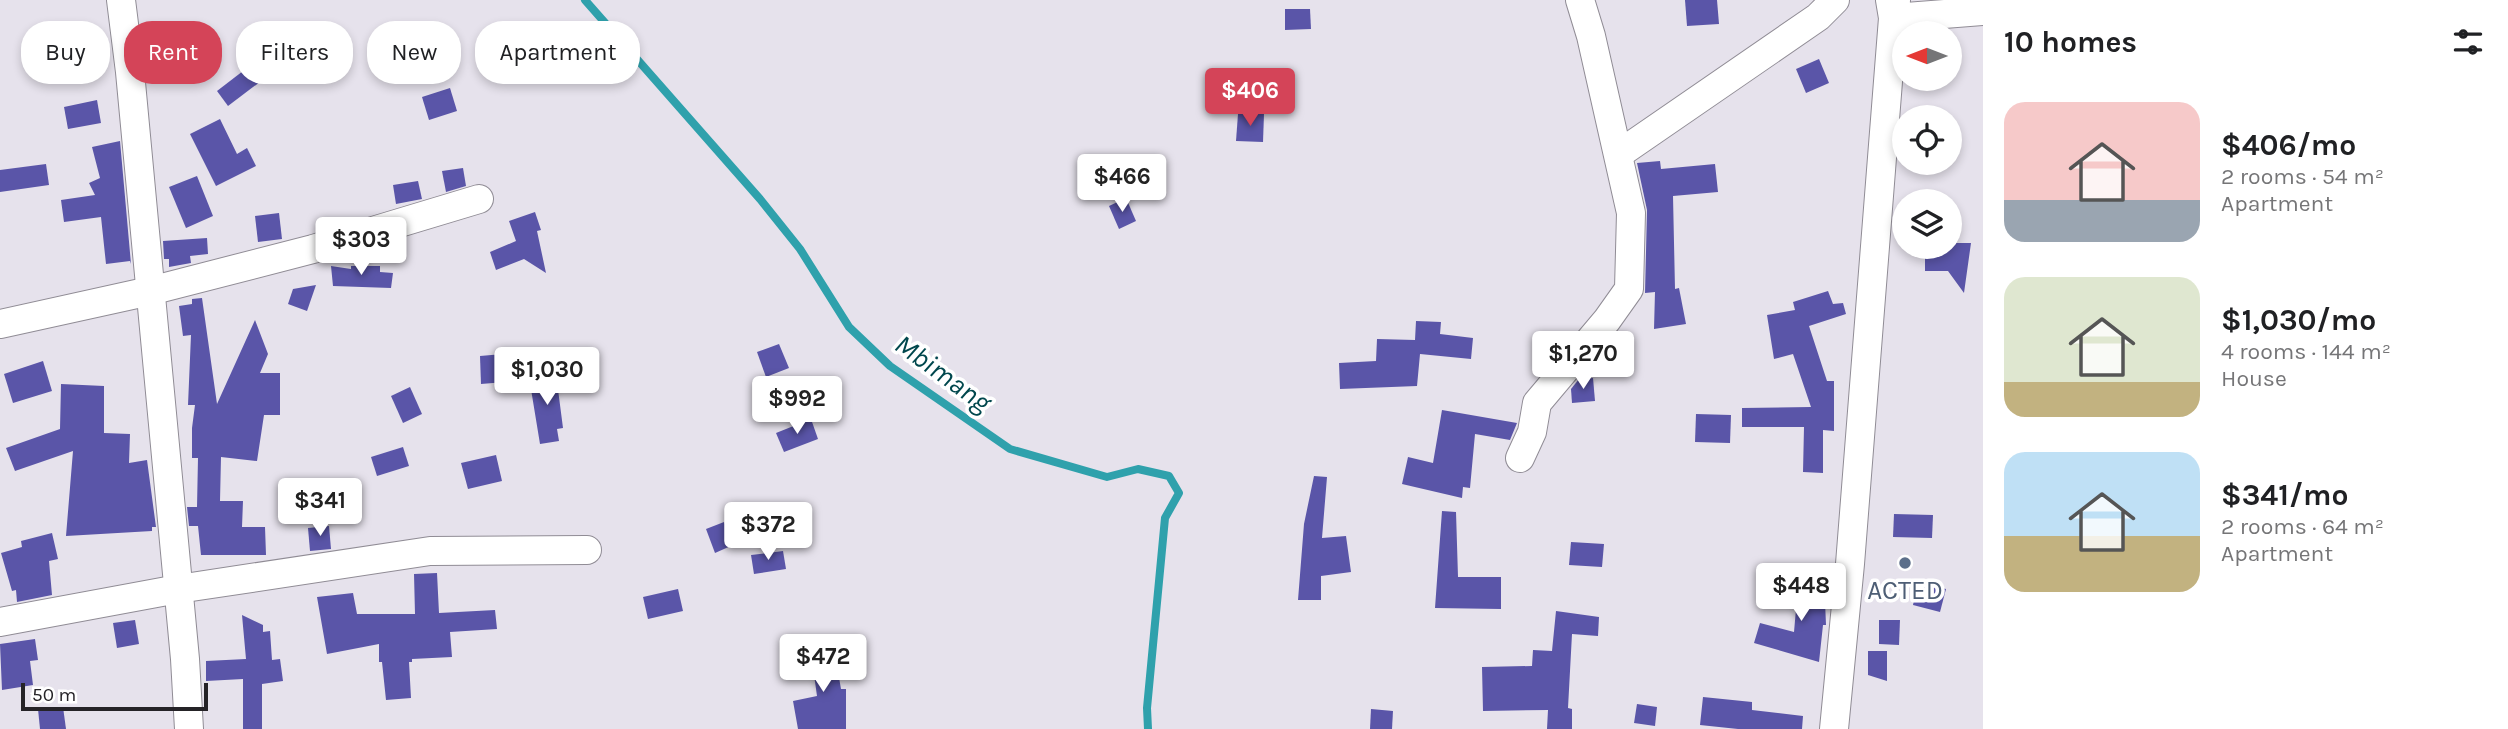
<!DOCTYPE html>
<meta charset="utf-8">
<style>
:root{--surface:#fff;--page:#f6f6f6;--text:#202124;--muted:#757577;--accent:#d44458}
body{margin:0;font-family:Karla,sans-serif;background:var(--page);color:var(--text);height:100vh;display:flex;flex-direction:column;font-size:26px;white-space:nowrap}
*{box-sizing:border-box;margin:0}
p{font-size:23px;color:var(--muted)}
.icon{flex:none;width:38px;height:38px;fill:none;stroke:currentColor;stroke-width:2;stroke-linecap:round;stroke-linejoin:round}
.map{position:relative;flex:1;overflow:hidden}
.side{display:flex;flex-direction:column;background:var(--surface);width:525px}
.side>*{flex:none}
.hud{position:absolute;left:21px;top:21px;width:665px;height:63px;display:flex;gap:14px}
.needle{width:46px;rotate:270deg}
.tools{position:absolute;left:1892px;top:21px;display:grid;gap:14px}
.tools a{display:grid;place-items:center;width:70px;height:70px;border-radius:50%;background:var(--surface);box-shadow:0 4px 10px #0003;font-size:35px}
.scale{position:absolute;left:21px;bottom:18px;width:187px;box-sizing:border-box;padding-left:7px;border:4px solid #252327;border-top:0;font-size:19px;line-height:24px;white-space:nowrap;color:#252327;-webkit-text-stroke:5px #fff;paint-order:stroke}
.price{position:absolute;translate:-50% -60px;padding:0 16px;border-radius:7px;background:#fff;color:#222;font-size:23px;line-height:46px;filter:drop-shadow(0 2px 4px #0008)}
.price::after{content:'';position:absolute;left:50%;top:42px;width:21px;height:16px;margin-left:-10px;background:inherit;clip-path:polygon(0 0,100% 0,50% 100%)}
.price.current{background:var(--accent);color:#fff}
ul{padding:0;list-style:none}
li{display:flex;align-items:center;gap:21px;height:175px;padding:0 21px}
li span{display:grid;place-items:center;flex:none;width:196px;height:140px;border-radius:21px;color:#555}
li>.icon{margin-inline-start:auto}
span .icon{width:84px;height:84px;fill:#fffc;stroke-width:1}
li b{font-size:30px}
h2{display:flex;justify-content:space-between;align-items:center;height:84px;padding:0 21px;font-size:30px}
.pill{padding:0 24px;border-radius:28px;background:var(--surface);box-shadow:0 4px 10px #0003;font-size:24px;line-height:63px}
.pill.current{background:var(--accent);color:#fff}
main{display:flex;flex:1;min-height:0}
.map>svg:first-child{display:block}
</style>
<main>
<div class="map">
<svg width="1983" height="729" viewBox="0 0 1983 729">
<rect width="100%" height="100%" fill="#e6e2ec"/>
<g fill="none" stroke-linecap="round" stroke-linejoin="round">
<path stroke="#2fa1ac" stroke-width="8" d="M585 0 760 199 800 249 849 327 890 366 1010 449 1107 477 1138 469 1169 476 1179 493 1165 518 1147 708 1148 729"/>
</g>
<g fill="#5a55a8">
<path d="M1685 0H1717L1719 24 1687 26Z"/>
<path d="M1285 9H1310L1311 29 1285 30Z"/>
<path d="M269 51 281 66 228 106 217 91Z"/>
<path d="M1819 59 1829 83 1806 93 1796 69Z"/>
<path d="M450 88 457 111 429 120 422 97Z"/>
<path d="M97 100 101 123 68 129 64 107Z"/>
<path d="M1238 114H1264L1263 142 1236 141Z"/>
<path d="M220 119 237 154 247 148 256 166 216 186 190 134Z"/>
<path d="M120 141 131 264 130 261 106 264 101 217 64 222 61 200 95 195 89 183 100 178 92 147Z"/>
<path d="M1660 161 1661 169 1715 164 1718 192 1673 196 1675 289 1679 288 1686 324 1654 329 1655 292 1645 293 1647 210 1637 163Z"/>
<path d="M46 164 49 185 0 192V170Z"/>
<path d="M463 168 466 186 446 192 442 171Z"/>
<path d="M197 176 213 216 186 228 169 187Z"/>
<path d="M418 181 422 199 396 204 393 185Z"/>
<path d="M1126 198 1136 221 1119 229 1109 206Z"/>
<path d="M535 212 541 230 537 231 546 273 524 259 496 270 490 252 516 241 509 221Z"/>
<path d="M279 213 282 239 258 242 255 216Z"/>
<path d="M207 238 208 254 190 256 191 263 169 267V259H164L163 241Z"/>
<path d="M1950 243H1971L1964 293 1948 271H1925V247H1950Z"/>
<path d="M331 266 351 269V266H380V272L393 273 391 288 333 286Z"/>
<path d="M316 285 307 311 288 304 293 289Z"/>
<path d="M1828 291 1833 304 1843 303 1846 314 1809 326 1827 381H1834V431L1823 430V473L1803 472 1804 427H1742V408L1811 407 1793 354 1774 359 1767 315 1795 310 1793 302Z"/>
<path d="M202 298 217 404 255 320 268 354 260 373H280V415H264L257 461 221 457 220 501H243L242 527H265L266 555H201L198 526H189L187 507H197L198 458H192V428L195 405H188L191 335 183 336 179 306 192 304V299Z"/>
<path d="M1416 321 1441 322 1440 334 1473 338 1471 359 1420 354 1417 386 1340 389 1339 363 1376 361 1377 339 1415 340Z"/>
<path d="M1558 334 1563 346 1553 358 1544 362 1536 344Z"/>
<path d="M779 344 789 368 766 377 757 352Z"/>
<path d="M503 354 505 382 481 384 480 356Z"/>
<path d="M43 361 52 391 13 403 4 374Z"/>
<path d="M556 374 563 428 557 429 559 441 540 444 529 377Z"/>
<path d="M1593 378 1595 401 1572 403 1571 389 1579 379Z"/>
<path d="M61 384 104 386V433L130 434 129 463 147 460 156 527H152V531L66 536 73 451 15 471 6 448 60 429Z"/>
<path d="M410 387 422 414 403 423 391 396Z"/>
<path d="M1442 410 1517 423 1510 440 1475 434 1470 488 1463 487 1462 498 1402 484 1408 457 1433 463Z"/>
<path d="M1696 414 1731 415 1730 443 1695 442Z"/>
<path d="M811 419 818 439 784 452 776 433Z"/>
<path d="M403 447 409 466 377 476 371 457Z"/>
<path d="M496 455 502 481 468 489 461 463Z"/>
<path d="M1314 476 1327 477 1322 538 1346 536 1351 572 1321 576V600H1298L1304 524Z"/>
<path d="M1442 511 1456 512 1458 577H1501V609L1435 608Z"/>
<path d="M1894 514 1933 515 1932 538 1893 537Z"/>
<path d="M724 522 733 545 715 553 706 529Z"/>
<path d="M329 526 331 549 310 551 308 528Z"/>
<path d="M52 533 58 559 49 561 52 595 17 602 16 590 12 591 1 553 22 547 21 541Z"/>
<path d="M1571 542 1604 544 1602 567 1569 565Z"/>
<path d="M783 551 786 569 754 574 751 555Z"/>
<path d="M437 573 439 613 495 610 497 629 450 632 452 657 412 659V662H409L411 698 386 700 382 662H379V644L327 654 317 597 353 593 357 614H415L414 574Z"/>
<path d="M1799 575 1824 577 1826 625H1823L1819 662 1754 643 1760 623 1794 632Z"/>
<path d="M1918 582 1946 589 1940 612 1913 605Z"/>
<path d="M678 589 683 611 648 619 643 597Z"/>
<path d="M1556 611 1599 617 1598 636 1572 634 1568 708 1572 709V729H1547L1548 710 1483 711 1482 667 1532 666 1533 650 1552 651Z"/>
<path d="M242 615 263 625V632L270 631 272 660 280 659 283 681 262 684V729H243V679L206 681V661L246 659Z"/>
<path d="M135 620 139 644 117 648 113 623Z"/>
<path d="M1879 620H1900L1899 645 1879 644Z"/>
<path d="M35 639 38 660 30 661 33 685 2 690 0 644Z"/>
<path d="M833 643 841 689H846V729H798L793 701 817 696 810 646Z"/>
<path d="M1868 651H1887V681L1868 675Z"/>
<path d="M1703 697 1752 702V710L1803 716 1802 729H1738L1700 725Z"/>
<path d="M1637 704 1657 707 1655 726 1634 723Z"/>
<path d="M63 707 66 729H40L38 709Z"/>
<path d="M1371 709 1393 711 1392 729H1370Z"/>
</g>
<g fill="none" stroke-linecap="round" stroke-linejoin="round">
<g stroke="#908c95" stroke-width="30">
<g id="minor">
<path d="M121 0 130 72 185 659 189 729"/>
<path d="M1896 0 1893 18 1983 11"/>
<path d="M1619 154 1818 17 1835 0"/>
<path d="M0 324 150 291 313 249 479 199"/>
<path d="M1520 458 1532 432 1537 403 1607 320 1629 289 1631 213 1591 36 1580 0"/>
<path d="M0 622 178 589 430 551 587 550"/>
<path d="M1834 729 1850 564 1893 18 1890 0"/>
</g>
</g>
<use href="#minor" stroke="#fff" stroke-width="28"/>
</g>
<circle fill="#5c6f8a" stroke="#fff" stroke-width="2.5" cx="1905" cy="563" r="7"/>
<g text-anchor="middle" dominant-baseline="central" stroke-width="7" stroke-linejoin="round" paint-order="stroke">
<g font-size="26" fill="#4e5e75" stroke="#fff">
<text x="1905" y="590">ACTED</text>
</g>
<g font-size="28" font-style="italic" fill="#00474d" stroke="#fff">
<text transform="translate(943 373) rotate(36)">Mbimang</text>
</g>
</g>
</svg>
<div class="tools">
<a><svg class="needle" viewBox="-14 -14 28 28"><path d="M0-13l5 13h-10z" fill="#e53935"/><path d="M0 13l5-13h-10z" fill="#757577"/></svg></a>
<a><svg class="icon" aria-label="locate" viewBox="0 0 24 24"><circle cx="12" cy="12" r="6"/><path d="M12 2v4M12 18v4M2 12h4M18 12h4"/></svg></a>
<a><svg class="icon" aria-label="layers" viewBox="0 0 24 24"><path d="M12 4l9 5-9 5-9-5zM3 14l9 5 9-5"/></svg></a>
</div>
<div class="scale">50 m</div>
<b class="price current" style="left:1250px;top:128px">$406</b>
<b class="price" style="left:1122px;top:214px">$466</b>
<b class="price" style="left:361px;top:277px">$303</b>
<b class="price" style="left:1583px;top:391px">$1,270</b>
<b class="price" style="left:547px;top:407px">$1,030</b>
<b class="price" style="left:797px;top:436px">$992</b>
<b class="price" style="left:320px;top:538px">$341</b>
<b class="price" style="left:768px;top:562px">$372</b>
<b class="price" style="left:1801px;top:623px">$448</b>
<b class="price" style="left:823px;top:694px">$472</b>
<div class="hud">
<a class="pill">Buy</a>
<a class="pill current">Rent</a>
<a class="pill">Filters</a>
<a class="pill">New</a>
<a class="pill">Apartment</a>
</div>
</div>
<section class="side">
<h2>10 homes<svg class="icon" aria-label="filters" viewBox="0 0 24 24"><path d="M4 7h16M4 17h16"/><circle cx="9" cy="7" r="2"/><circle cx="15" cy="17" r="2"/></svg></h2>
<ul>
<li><span style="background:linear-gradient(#f6c9c9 70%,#9aa5b1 0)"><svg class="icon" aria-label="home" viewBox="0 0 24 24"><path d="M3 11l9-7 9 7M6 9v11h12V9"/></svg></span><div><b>$406/mo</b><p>2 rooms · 54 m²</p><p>Apartment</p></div></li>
<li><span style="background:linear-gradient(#dfe7d0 75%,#c2b280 0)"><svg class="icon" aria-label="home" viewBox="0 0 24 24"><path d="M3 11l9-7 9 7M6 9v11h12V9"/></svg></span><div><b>$1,030/mo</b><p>4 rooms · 144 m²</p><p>House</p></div></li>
<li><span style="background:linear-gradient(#bfe0f5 60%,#c2b280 0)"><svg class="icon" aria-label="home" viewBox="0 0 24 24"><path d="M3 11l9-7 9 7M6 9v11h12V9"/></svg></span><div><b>$341/mo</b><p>2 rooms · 64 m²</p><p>Apartment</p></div></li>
</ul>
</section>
</main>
